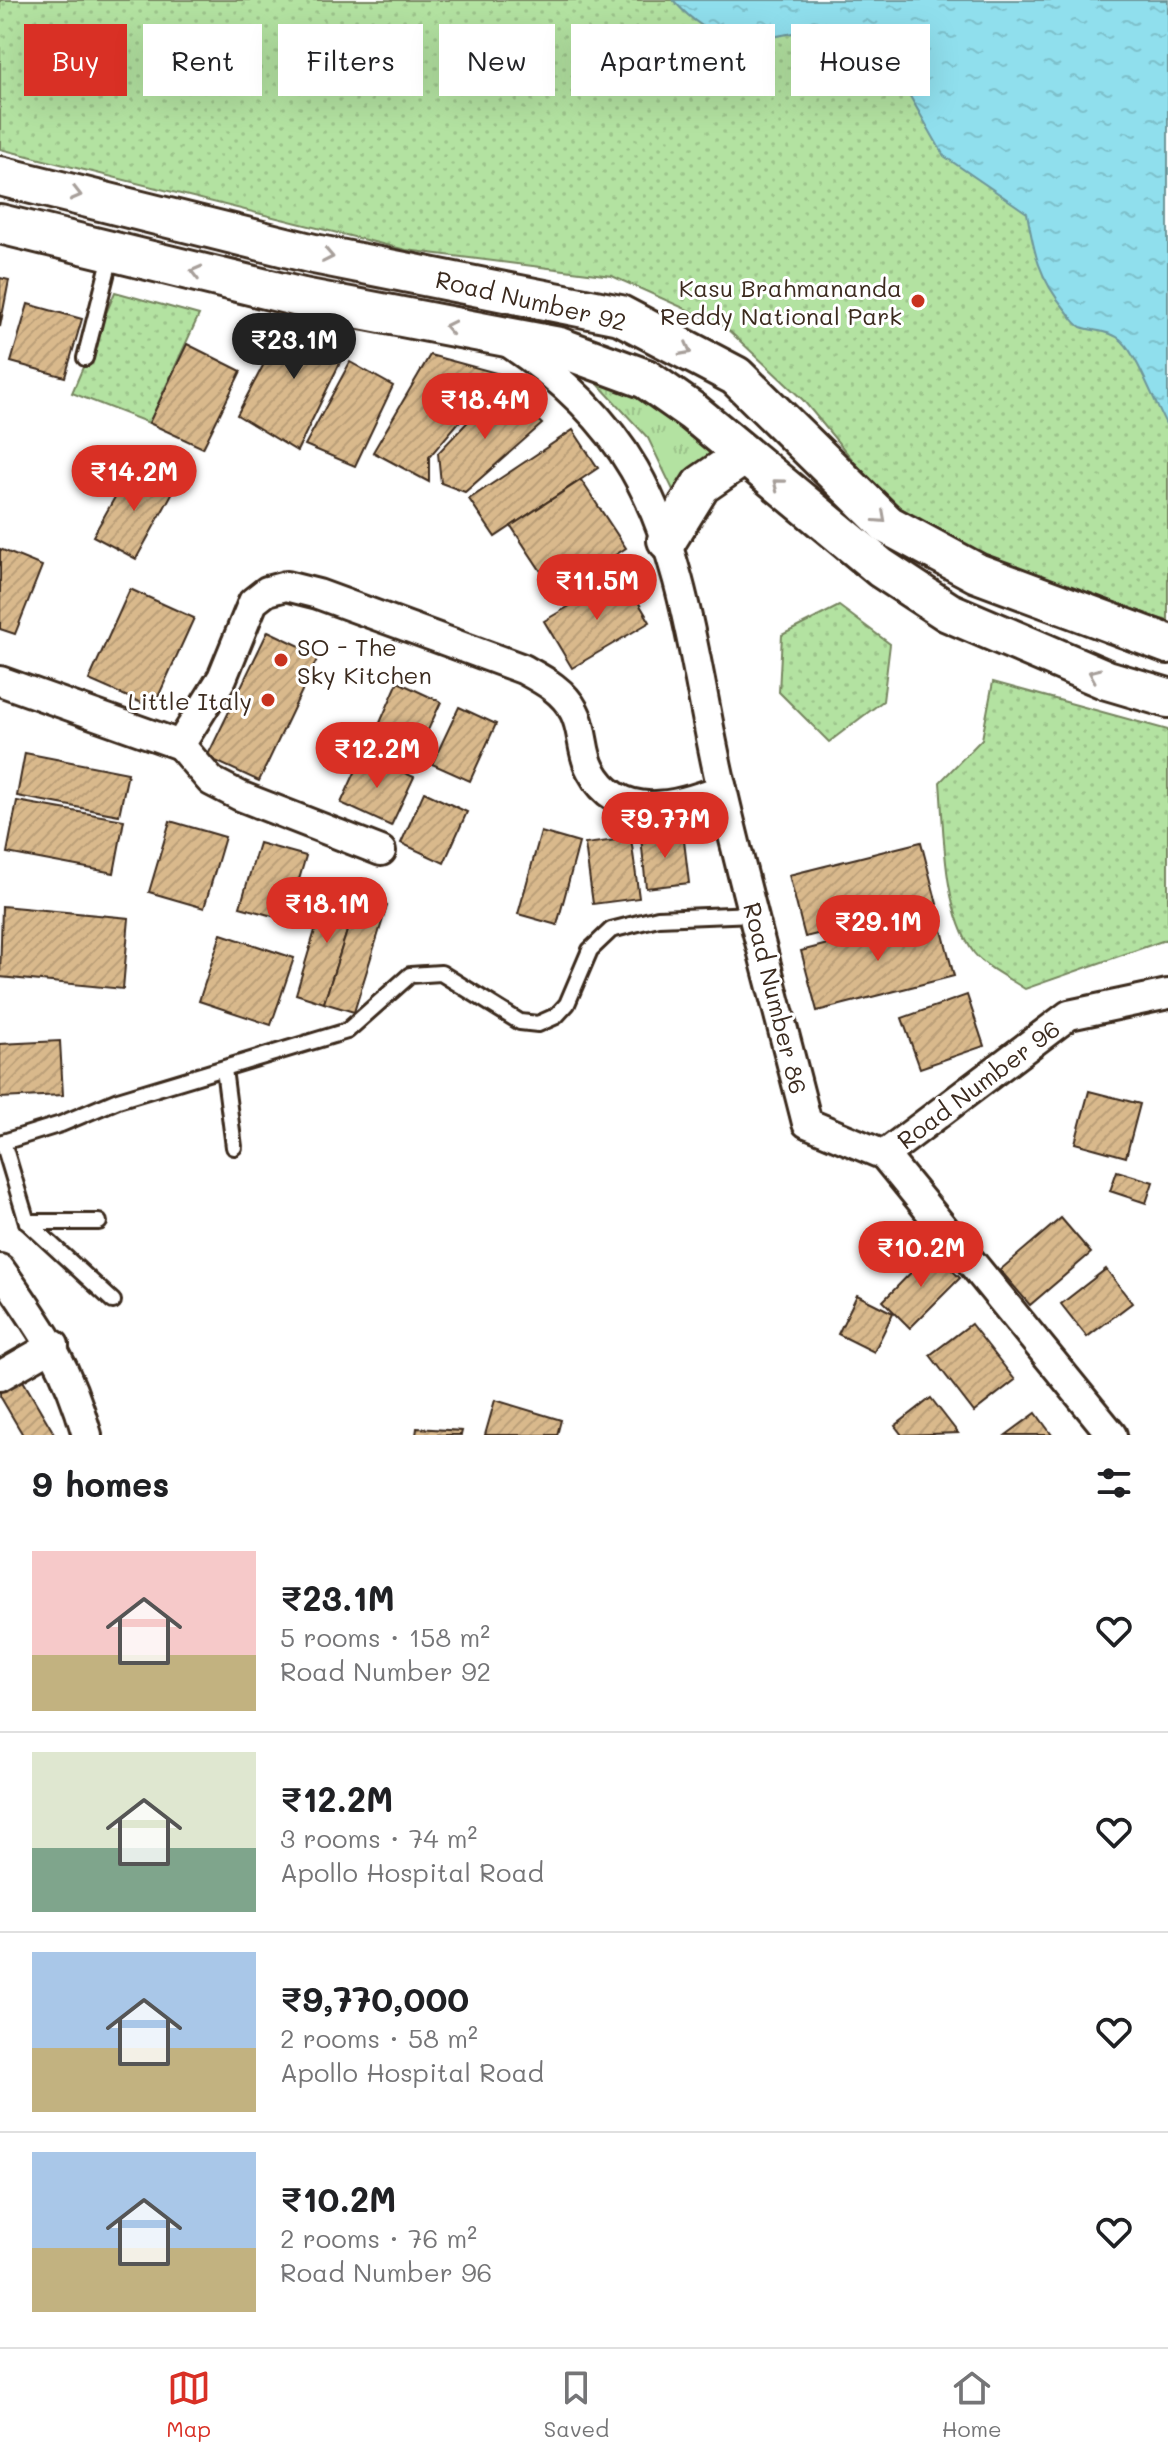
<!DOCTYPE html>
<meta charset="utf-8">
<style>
:root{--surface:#fff;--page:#f6f6f6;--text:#202124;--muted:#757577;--line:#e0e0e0;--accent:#d93025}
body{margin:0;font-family:Mali,sans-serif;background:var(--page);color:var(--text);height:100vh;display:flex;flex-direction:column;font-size:30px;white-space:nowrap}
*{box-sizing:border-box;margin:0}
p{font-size:26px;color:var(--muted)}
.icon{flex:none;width:44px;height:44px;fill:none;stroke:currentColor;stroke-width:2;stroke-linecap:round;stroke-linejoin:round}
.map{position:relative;height:1435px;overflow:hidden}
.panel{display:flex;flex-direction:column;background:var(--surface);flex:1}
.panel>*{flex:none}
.top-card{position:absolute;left:24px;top:24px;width:1120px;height:72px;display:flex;gap:16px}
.price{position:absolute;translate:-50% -68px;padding:0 18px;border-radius:28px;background:var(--accent);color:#fff;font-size:26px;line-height:52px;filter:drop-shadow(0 2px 4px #0008)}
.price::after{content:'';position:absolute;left:50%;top:48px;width:24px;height:18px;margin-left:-12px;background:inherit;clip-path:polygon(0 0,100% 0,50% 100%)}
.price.on{background:#222;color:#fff}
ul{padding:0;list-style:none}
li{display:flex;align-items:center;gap:24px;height:200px;padding:0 32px}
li+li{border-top:2px solid var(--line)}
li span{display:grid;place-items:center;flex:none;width:224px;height:160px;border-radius:0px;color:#555}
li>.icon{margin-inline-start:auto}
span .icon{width:96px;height:96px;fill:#fffc;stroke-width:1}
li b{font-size:34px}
h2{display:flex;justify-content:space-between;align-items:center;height:96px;padding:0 32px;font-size:34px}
.chip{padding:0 28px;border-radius:0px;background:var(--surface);box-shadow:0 8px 32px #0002;font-size:28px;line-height:72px}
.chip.on{background:var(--accent);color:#fff}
.menu{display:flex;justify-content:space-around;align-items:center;height:112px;border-top:2px solid var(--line);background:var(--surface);font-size:22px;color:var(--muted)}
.menu a{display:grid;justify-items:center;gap:4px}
.menu .on{color:var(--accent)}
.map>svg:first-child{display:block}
</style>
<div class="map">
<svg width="1168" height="1435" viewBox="0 0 1168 1435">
<defs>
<pattern id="grass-tufts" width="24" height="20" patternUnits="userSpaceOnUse" patternTransform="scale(2)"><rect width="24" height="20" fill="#b3e2a1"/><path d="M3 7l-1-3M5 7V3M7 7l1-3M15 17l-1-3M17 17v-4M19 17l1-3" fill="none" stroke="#9bc28a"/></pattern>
<pattern id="park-dots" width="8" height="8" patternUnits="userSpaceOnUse" patternTransform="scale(2)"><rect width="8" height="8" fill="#b3e2a1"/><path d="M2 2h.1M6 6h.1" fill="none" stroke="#9bc28a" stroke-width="1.8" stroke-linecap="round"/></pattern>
<pattern id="water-ripples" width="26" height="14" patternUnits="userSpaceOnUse" patternTransform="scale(2)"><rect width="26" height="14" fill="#90dfed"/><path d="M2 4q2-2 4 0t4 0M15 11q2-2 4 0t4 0" fill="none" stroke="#7dc0cb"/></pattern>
<pattern id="building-hatch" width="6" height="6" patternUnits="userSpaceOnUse" patternTransform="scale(2)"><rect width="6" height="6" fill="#d9b98c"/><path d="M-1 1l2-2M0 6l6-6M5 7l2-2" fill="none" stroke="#bb9f78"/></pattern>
</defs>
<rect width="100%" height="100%" fill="#fff"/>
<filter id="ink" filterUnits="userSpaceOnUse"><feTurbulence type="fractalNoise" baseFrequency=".0125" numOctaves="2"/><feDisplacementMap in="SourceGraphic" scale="16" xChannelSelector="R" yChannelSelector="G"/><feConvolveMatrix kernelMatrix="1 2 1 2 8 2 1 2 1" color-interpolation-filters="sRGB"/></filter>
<g filter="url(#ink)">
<path fill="url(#grass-tufts)" stroke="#778660" stroke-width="2" d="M585 370C637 393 672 415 714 454L675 494 648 438Z"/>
<g fill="url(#park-dots)" stroke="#778660" stroke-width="2">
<path d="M0 0H1168V621L1091 598 989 557 885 499 803 400 724 326 612 276 406 250 0 149Z"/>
<path d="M115 292 199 315 149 423 72 393Z"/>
<path d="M839 606 890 644 883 701 829 742 779 692 782 635Z"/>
<path d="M993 682 1168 730V939L1025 989C1010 979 985 967 974 953 943 911 944 832 940 782L982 739Z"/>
</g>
<path fill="url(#water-ripples)" stroke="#6e979a" stroke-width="2" d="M673 0H1168V428C1156 406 1137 355 1122 341 1111 330 1095 332 1081 327 1075 324 1070 315 1065 309 1039 278 1034 253 1027 213L944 156 907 91 831 27C763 34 728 62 673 0Z"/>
<g fill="url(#building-hatch)" stroke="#3b2a1e" stroke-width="2">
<path d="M0 278 9 280 0 327Z"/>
<path d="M28 304 82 319 65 377 11 362Z"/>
<path d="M288 318 352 338 297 451 237 415Z"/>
<path d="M187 344 241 371 203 448 149 423Z"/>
<path d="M430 355 500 374 429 457V482L373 452Z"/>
<path d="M350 362 393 386 355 466 305 445Z"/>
<path d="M502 386 542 424 465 492 441 483 438 453Z"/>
<path d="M573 430 598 468 495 537 469 499Z"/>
<path d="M132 467 174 490 136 559 93 536Z"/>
<path d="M581 480 626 548 556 594 511 526Z"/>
<path d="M0 549 42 566 15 634 0 629Z"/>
<path d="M622 575 650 622 572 668 544 621Z"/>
<path d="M130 589 194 618 153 708 89 680Z"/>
<path d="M268 631 319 655 259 781 207 757Z"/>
<path d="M398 682 441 702 417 754 375 734Z"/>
<path d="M459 707 496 724 470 781 432 764Z"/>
<path d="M25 753 128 773 119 815 17 796Z"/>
<path d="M363 755 414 777 391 826 341 803Z"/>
<path d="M424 792 467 812 444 863 401 843Z"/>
<path d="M17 801 124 820 114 873 7 853Z"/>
<path d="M170 821 225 837 204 908 149 892Z"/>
<path d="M541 832 579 843 557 925 518 914Z"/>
<path d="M683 832 689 883 646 888 641 837Z"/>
<path d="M631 838 639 898 593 904 585 844Z"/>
<path d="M921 842 937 904 805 937 789 875Z"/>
<path d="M259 843 306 856 287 920 240 907Z"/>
<path d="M328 887 358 897 324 1003 296 994Z"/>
<path d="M358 897 387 906 354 1012 324 1003Z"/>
<path d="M2 906 129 918 123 989 0 977Z"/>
<path d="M938 915 954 976 817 1011 801 951Z"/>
<path d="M221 934 294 958 271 1025 199 1001Z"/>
<path d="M967 995 984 1046 920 1068 902 1018Z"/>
<path d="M60 1041 63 1095 0 1098V1044Z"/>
<path d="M1089 1091 1140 1104 1126 1157 1075 1143Z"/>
<path d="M1117 1171 1153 1182 1146 1203 1110 1191Z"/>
<path d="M1061 1218 1091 1253 1030 1305 1000 1270Z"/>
<path d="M932 1251 960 1278 910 1328 883 1301Z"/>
<path d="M1106 1269 1132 1303 1087 1337 1061 1304Z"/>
<path d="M857 1295 893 1313 874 1352 838 1334Z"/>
<path d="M971 1324 1015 1380 974 1412 930 1355Z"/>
<path d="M22 1379 55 1435H23L0 1396V1392Z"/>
<path d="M931 1398 958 1433 902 1435 895 1426Z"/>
<path d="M495 1400 561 1420 557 1435H485Z"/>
<path d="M1036 1413 1052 1435H1006Z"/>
<path d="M417 1428 462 1431 461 1435H416Z"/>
</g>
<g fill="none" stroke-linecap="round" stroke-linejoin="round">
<g stroke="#3b2a1e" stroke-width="20">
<g id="lane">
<path d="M85 358 112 252"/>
<path d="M224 1069 234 1147"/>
<path d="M3 1142 27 1222 113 1301"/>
<path d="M0 1143 61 1124 118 1100 347 1031 410 975 441 973 520 1022 538 1024 556 1016 567 1004 590 950 611 930 658 918 754 914"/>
<path d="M27 1222H99"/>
</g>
</g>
<g stroke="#3b2a1e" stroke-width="34">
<g id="street">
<path d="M508 342C556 374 604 417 634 469 688 563 697 685 722 789 748 901 779 1012 807 1123L884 1155 1112 1435"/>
<path d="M0 681 180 745 222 678 253 602 267 591 286 586 318 594 523 669C543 680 563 690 574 711 584 729 581 752 591 770 619 823 678 807 722 789"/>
<path d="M180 745 211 781 240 796 381 851"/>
<path d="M884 1155 1069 1015 1168 994"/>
<path d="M0 1269C42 1329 67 1363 87 1435"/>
<path d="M0 1376 54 1345"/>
</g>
</g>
<g stroke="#3b2a1e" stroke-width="44">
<g id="secondary">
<path d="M0 176 314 254 620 315 736 376 888 525 977 573 1168 644"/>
<path d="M0 224 303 298 559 347 646 379 693 412 881 568 948 612 1107 680 1168 698"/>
<path d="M667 540 701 485 743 456"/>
</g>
</g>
<use href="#lane" stroke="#fff" stroke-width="14"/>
<use href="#street" stroke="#fff" stroke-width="28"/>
<use href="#secondary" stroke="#fff" stroke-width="38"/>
</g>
<defs><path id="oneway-chevron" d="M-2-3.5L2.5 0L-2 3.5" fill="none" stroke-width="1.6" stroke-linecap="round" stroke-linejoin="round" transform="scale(2)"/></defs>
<g stroke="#a79f9a">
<use href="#oneway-chevron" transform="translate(76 194) rotate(14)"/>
<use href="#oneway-chevron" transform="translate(328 256) rotate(11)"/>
<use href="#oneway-chevron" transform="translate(196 272) rotate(-166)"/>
<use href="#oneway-chevron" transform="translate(450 327) rotate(-169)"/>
<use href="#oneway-chevron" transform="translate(686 350) rotate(28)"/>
<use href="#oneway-chevron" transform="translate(778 484) rotate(-141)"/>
<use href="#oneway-chevron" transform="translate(881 518) rotate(42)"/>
<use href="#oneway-chevron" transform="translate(1094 674) rotate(-157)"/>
</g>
</g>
<g fill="#c8321e" stroke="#fff" stroke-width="3">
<circle cx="918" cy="301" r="8"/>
<circle cx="281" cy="660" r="8"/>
<circle cx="268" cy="700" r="8"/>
</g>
<g text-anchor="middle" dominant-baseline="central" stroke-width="6" stroke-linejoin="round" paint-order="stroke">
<g font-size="24" fill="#3b2a1e" stroke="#fff" text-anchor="end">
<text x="902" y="287">Kasu Brahmananda<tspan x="902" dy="28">Reddy National Park</tspan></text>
<text x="297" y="646" text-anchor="start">SO - The<tspan x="297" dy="28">Sky Kitchen</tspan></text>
<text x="252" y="700">Little Italy</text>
</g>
<g font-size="24" fill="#3b2a1e" stroke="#fff">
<text transform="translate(531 300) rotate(13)">Road Number 92</text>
<text transform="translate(776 998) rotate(76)">Road Number 86</text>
<text transform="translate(978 1084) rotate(-37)">Road Number 96</text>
</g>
</g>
</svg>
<b class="price on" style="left:294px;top:381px">₹23.1M</b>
<b class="price" style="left:485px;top:441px">₹18.4M</b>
<b class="price" style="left:134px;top:513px">₹14.2M</b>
<b class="price" style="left:597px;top:622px">₹11.5M</b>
<b class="price" style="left:377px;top:790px">₹12.2M</b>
<b class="price" style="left:665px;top:860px">₹9.77M</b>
<b class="price" style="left:327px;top:945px">₹18.1M</b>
<b class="price" style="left:878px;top:963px">₹29.1M</b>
<b class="price" style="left:921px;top:1289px">₹10.2M</b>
<div class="top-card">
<a class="chip on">Buy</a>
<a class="chip">Rent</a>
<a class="chip">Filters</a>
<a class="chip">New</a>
<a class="chip">Apartment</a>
<a class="chip">House</a>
</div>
</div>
<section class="panel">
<h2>9 homes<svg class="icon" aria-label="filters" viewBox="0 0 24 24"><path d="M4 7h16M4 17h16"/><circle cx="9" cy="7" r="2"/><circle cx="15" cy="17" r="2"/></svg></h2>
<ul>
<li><span style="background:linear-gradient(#f6c9c9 65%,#c2b280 0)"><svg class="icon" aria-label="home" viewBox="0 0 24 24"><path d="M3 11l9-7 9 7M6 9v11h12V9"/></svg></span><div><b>₹23.1M</b><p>5 rooms · 158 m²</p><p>Road Number 92</p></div><svg class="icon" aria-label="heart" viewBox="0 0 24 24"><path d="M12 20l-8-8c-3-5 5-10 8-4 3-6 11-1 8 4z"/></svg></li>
<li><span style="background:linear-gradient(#dfe7d0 60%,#7fa58c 0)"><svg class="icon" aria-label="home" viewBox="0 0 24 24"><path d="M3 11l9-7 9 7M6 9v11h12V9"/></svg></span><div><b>₹12.2M</b><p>3 rooms · 74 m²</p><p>Apollo Hospital Road</p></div><svg class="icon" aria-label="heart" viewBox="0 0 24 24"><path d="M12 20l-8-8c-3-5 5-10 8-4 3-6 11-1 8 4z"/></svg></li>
<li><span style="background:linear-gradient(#a9c7e8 60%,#c2b280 0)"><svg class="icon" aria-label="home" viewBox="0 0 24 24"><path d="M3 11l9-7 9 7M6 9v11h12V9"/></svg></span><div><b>₹9,770,000</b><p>2 rooms · 58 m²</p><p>Apollo Hospital Road</p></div><svg class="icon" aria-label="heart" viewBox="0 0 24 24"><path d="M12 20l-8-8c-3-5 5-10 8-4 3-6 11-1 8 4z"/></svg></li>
<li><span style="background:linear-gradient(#a9c7e8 60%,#c2b280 0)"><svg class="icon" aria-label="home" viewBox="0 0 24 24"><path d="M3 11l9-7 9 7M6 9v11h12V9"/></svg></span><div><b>₹10.2M</b><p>2 rooms · 76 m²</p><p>Road Number 96</p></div><svg class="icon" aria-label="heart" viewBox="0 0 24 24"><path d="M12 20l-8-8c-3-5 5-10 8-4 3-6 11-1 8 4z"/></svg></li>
</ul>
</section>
<nav class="menu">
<a class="on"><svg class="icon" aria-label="map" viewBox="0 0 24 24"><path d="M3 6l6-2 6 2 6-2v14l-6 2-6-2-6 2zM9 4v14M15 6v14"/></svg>Map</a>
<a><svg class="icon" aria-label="saved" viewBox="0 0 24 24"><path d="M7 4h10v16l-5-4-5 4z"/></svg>Saved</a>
<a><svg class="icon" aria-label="home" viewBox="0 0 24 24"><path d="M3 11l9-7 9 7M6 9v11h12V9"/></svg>Home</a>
</nav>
